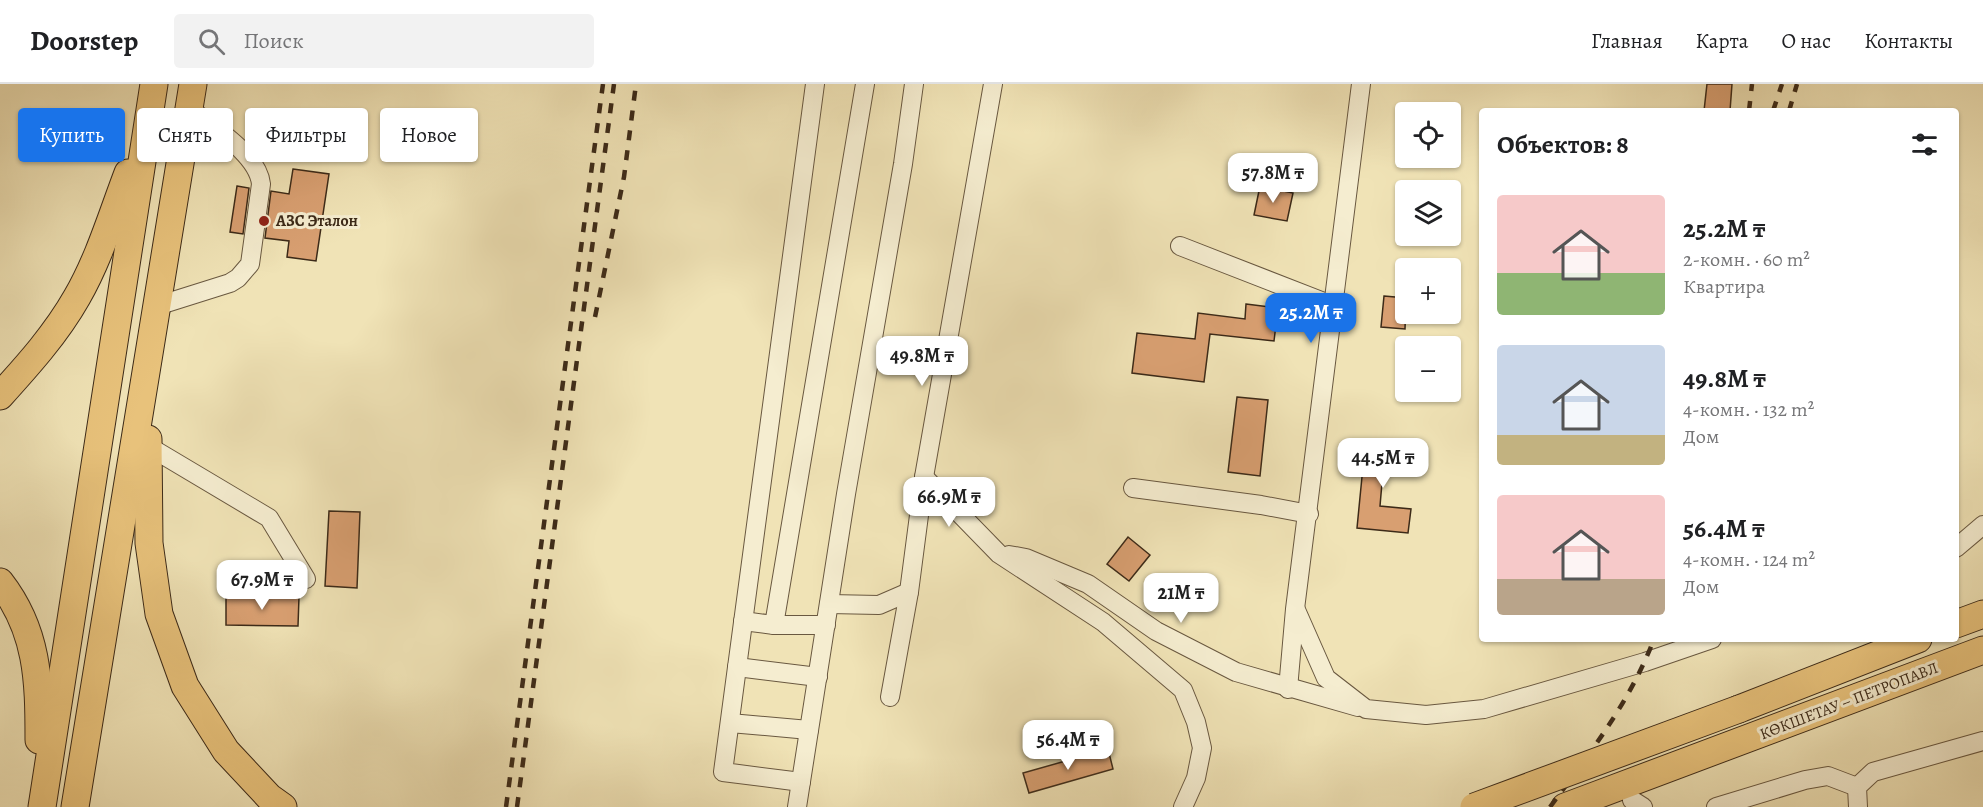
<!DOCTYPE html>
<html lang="ru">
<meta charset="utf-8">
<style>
:root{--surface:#fff;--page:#f2f2f2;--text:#202124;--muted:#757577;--line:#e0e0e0;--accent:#1a73e8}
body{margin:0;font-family:Alegreya,serif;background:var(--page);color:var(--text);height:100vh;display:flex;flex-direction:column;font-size:22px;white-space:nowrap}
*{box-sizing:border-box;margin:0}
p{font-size:20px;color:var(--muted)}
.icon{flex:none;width:33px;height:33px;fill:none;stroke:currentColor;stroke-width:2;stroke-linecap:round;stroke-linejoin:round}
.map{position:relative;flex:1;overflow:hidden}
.side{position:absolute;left:1479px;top:24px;width:480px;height:534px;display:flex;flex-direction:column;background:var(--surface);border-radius:6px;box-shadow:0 2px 4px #0004}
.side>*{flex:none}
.hud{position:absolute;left:18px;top:24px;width:570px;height:54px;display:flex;gap:12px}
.tools{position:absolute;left:1395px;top:18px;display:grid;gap:12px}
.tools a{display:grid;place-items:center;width:66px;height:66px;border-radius:6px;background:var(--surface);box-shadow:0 2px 4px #0004;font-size:30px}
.price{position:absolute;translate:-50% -51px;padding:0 14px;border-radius:12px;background:#fff;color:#222;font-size:20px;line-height:39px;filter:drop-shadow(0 2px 3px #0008)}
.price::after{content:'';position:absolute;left:50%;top:36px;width:18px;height:14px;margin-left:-9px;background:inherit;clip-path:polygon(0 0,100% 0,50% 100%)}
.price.active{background:var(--accent);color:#fff}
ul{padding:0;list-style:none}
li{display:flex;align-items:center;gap:18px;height:150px;padding:0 18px}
li span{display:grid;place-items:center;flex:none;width:168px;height:120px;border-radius:6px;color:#555}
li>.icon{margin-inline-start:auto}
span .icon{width:72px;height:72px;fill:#fffc;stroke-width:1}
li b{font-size:26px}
h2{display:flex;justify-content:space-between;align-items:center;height:72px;padding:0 18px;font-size:26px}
.tag{padding:0 21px;border-radius:6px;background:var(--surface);box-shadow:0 2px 4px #0004;font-size:21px;line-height:54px}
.tag.active{background:var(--accent);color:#fff}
header{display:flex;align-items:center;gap:36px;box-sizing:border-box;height:84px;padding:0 30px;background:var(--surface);border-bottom:2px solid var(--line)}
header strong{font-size:28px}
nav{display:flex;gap:33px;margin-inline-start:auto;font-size:21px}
.search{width:420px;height:54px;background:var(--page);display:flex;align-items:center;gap:15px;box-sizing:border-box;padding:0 21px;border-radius:6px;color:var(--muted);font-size:22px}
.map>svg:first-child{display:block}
</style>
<header>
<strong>Doorstep</strong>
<div class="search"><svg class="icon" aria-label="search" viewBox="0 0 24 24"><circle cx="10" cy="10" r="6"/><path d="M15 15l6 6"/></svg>Поиск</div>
<nav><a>Главная</a><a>Карта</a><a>О нас</a><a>Контакты</a></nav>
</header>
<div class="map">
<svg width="1983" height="723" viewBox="0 0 1983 723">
<rect width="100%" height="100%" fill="#f0e3b6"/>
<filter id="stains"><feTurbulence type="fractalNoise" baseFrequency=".00333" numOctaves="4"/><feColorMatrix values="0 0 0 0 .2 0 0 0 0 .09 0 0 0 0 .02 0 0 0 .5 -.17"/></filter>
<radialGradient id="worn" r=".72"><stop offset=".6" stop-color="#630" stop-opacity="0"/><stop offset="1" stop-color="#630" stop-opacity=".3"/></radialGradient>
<g fill="#d89f71" stroke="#3c2a18" stroke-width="1.5">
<path d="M1707 0H1732L1730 27H1704Z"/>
<path d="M293 85 329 90 316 177 287 173 289 157 265 154 271 107 289 110Z"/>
<path d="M237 102 249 104 243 150 230 148Z"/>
<path d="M1260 102 1293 109 1287 137 1254 131Z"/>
<path d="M1384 212 1406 214 1405 245 1381 243Z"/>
<path d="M1246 220 1278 224 1274 257 1210 250 1204 298 1132 289 1137 249 1195 255 1198 229 1245 235Z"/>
<path d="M1237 313 1268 316 1260 392 1228 388Z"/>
<path d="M1365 362 1416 367 1414 390 1383 387 1380 422 1411 425 1408 449 1357 444Z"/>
<path d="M329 427 360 428 357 504 325 502Z"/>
<path d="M1128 453 1150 471 1129 497 1107 480Z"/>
<path d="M226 512 299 513 298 542 226 541Z"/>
<path d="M1108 665 1113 685 1029 709 1023 689Z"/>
</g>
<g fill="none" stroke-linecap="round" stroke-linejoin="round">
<g stroke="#695840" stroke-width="20">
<g id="minor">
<path d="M1180 162 1334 222"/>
<path d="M157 222 230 199 238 194 250 180 261 100C258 70 211 42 189 24"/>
<path d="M148 362 269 434 306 495"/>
<path d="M924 393 999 470 1103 538 1183 606 1196 638 1202 664 1196 694 1183 723"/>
<path d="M1133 404 1261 421 1309 430"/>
<path d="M1956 464 1983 441"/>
<path d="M1009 471 1026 474 1088 500 1156 547 1236 588 1358 623"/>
<path d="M829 520 879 521 909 508"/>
<path d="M1296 526 1326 594 1366 625 1426 631 1484 625 1645 578 1712 555"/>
<path d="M743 537 774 541H826"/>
<path d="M774 541 865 0"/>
<path d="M737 583 818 593"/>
<path d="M1288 605 1295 525 1361 0"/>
<path d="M890 613 909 508 924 393 993 0"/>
<path d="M730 639 809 646"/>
<path d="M801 698 723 688 815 0"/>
<path d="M1632 716 1643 723"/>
<path d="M797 723 846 410 903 80 914 0"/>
<path d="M1716 723 1805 696 1828 692 1857 703"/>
<path d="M1858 723 1857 703 1873 688 1983 657"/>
</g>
</g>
<g stroke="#3c2a18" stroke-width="29">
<g id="highway">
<path d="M0 312C28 281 56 250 77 213 99 175 112 131 128 89"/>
<path d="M148 355 149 459 159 530 185 602 226 667 269 713 283 723"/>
<path d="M0 498C38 547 39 596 39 656"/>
<path d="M1956 540 1983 530"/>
<path d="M1739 625 1918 555"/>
<path d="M42 723 154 0"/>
<path d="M75 723 193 0"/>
<path d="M1565 723 1983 566"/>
</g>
</g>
<use href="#minor" stroke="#f5edd0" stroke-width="18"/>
<use href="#highway" stroke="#e8c27b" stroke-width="27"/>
<g stroke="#3c2a18" stroke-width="4.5" stroke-dasharray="10 10" stroke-linecap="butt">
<path d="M1749 27 1752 0"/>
<path d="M1773 27 1782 0"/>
<path d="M1789 27 1797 0"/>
<path d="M595 233 624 93 636 0"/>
<path d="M506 723 603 0"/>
<path d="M517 723 614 0"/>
<path d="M1550 723C1590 669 1630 618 1654 555"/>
</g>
<g stroke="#3c2a18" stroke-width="29" stroke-linecap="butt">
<path id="highway-bridge" d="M1474 723 1739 625"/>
</g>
<use href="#highway-bridge" stroke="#e8c27b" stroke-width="27"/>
</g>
<circle fill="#8f2418" stroke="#f5edd0" stroke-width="2" cx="264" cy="137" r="6"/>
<g text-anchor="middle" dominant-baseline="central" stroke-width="6" stroke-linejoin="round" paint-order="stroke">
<g font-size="16" font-weight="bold" fill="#3c2a18" stroke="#f5edd0" text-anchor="start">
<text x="276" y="137">АЗС Эталон</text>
</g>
<g font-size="16" fill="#3c2a18" stroke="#f5edd0">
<text transform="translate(1849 617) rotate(-21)">КӨКШЕТАУ – ПЕТРОПАВЛ</text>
</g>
</g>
<rect width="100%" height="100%" filter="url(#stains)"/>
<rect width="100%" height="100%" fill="url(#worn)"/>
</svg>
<div class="tools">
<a><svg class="icon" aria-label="locate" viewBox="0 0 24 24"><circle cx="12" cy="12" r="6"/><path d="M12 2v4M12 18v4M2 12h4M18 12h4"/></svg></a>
<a><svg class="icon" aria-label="layers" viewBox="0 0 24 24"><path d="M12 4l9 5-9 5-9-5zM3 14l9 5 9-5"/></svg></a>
<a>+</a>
<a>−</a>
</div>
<b class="price" style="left:1273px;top:120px">57.8M ₸</b>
<b class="price active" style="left:1311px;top:260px">25.2M ₸</b>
<b class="price" style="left:922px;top:303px">49.8M ₸</b>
<b class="price" style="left:1383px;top:405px">44.5M ₸</b>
<b class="price" style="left:949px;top:444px">66.9M ₸</b>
<b class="price" style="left:262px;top:527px">67.9M ₸</b>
<b class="price" style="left:1181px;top:540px">21M ₸</b>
<b class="price" style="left:1068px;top:687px">56.4M ₸</b>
<div class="hud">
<a class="tag active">Купить</a>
<a class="tag">Снять</a>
<a class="tag">Фильтры</a>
<a class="tag">Новое</a>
</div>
<section class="side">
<h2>Объектов: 8<svg class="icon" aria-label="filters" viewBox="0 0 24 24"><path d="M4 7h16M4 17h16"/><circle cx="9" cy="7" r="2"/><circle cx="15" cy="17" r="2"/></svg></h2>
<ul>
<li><span style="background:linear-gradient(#f6c9c9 65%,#8fb573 0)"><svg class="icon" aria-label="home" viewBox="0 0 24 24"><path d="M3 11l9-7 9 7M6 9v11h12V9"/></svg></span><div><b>25.2M ₸</b><p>2-комн. · 60 m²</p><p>Квартира</p></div></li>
<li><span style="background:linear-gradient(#c9d6e8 75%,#c2b280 0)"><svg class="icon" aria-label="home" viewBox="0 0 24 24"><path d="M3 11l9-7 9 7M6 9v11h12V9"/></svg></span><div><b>49.8M ₸</b><p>4-комн. · 132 m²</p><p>Дом</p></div></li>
<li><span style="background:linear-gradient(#f6c9c9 70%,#b9a48a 0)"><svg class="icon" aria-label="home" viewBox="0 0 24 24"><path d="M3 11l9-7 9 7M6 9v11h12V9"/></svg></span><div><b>56.4M ₸</b><p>4-комн. · 124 m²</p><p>Дом</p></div></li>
</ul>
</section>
</div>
